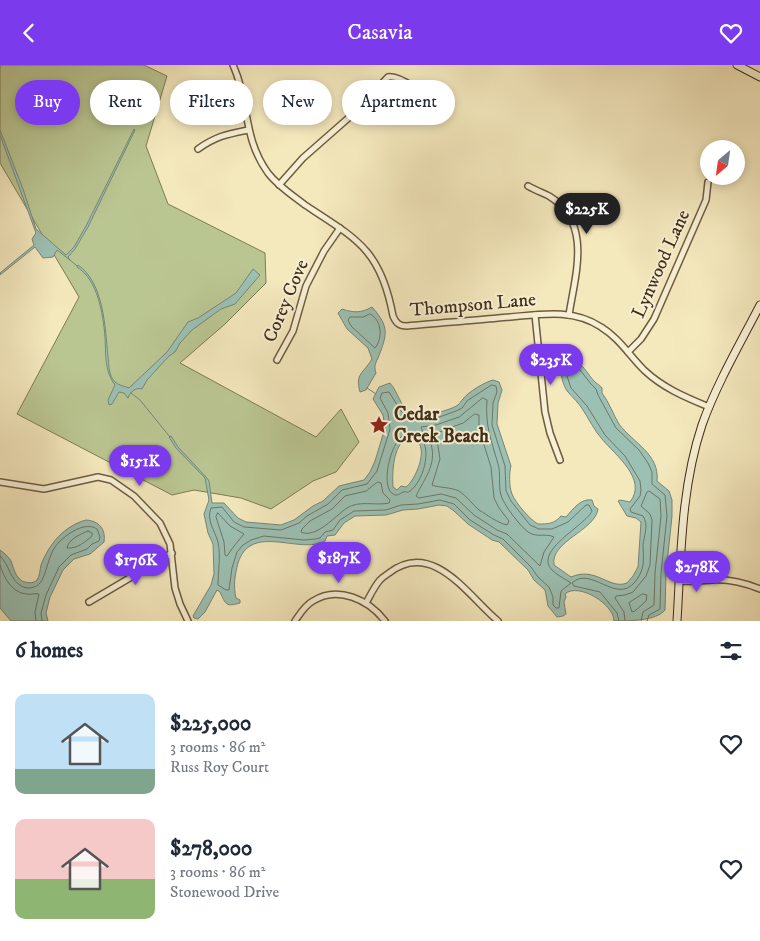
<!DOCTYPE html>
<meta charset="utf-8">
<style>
:root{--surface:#fff;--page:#f6f6f7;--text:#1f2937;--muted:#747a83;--accent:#7c3aed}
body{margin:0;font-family:"IM FELL DW Pica",serif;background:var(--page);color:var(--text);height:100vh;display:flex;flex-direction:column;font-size:19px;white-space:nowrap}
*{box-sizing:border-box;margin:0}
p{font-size:16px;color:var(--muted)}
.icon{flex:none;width:28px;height:28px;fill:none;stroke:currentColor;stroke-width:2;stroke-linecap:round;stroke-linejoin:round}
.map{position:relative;height:556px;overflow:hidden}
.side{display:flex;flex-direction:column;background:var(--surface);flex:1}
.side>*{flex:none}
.banner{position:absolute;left:15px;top:15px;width:500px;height:45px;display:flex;gap:10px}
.needle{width:32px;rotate:209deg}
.buttons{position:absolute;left:700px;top:75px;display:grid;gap:10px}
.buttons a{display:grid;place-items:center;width:45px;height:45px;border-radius:50%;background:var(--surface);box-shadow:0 2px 8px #0003;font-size:25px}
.price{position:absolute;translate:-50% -42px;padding:0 11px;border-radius:18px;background:var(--accent);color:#fff;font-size:16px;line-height:32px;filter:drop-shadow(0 1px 2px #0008)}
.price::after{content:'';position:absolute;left:50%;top:30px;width:15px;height:11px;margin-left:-8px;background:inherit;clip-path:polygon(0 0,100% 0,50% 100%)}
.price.selected{background:#222;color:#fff}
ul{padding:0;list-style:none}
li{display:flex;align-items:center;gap:15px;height:125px;padding:0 15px}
li span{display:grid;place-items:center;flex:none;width:140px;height:100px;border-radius:10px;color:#555}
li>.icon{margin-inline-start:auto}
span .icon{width:60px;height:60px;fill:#fffc;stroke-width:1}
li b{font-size:21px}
h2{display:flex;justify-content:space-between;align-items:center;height:60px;padding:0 15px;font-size:21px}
.pill{padding:0 18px;border-radius:22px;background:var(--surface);box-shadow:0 2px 8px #0003;font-size:18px;line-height:45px}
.pill.selected{background:var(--accent);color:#fff}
header{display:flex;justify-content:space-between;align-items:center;height:65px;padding:0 15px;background:var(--accent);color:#fff;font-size:22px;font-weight:600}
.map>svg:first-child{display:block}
</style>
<header><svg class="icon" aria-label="back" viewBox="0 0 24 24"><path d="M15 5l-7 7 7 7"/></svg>Casavia<svg class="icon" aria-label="heart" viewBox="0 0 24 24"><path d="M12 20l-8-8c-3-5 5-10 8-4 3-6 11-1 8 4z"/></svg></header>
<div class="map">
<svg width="760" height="556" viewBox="0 0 760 556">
<rect width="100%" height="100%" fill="#f4e8bd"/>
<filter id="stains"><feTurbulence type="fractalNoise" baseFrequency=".004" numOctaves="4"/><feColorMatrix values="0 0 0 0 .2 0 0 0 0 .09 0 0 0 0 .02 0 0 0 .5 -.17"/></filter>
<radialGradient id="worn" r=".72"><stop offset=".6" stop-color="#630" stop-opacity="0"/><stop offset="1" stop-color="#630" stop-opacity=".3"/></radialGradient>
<path fill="#bac692" stroke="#7e7a56" d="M0 0H144L167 11 146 81 168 139 265 188 266 218 225 259 180 298 316 372 341 344 359 377 336 407 313 416 271 444 241 433 194 425 172 430 17 349 79 232 0 98Z"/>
<g fill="#9cc0b3" stroke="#788675" fill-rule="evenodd">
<path d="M134 64 135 65 88 162 75 184 68 192 70 195 57 185 53 192 43 193 35 182 0 210V208L34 180 32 174 36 168 0 70V65L23 124 36 164 66 190 74 182 86 161Z"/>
<path d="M78 200C104 218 105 262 108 291 109 299 108 310 115 317 118 320 124 321 129 323L167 287 188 257 198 253 236 228 253 204 260 210 235 239 221 244 192 265 180 278 175 287 169 291 147 315 142 324C136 322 130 327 128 333L124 328 119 327 112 339 109 340 108 335 115 320C104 306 106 288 105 272 103 249 98 215 77 202Z"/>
<path d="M372 242C390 262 387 270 378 293 375 299 374 302 376 308L366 325 360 327C355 308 363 309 372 294L368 283 347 264 338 248 342 244C354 248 361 248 372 242Z"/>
<path d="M570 292V294C584 298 586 308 595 317 597 319 600 320 602 323V328C609 337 613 349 619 359 633 378 660 389 657 416L669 426 672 435V451L666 508 665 545C656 556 629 556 614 556 614 539 578 517 565 529L566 532 564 537 566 549 563 551 557 552 548 541 545 525 534 515 528 505 499 477 492 475 468 459 454 446 447 441 439 440 418 444 403 445 386 450 355 451 344 458 335 470 327 471 325 476C299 490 251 457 238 498 235 510 233 520 236 533L240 535V538C226 542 226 540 220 527L217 525 205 547 198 554 194 553 193 551 211 520 214 509 213 479 208 468 204 449 209 435 205 413 176 383 169 372 171 371 178 382 206 412 209 416 212 438H224L238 453 246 457 281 460 294 455 313 441 323 436 339 421 364 415 370 407 375 396 385 363 383 350 373 334 379 322 390 318C398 327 400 340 409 348 418 354 449 346 458 340 462 336 459 338 463 334 468 327 485 317 493 315L499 317 502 325 498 338 497 359 511 401C509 408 509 421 512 429 515 437 530 455 538 459 548 459 554 459 561 451L566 452C573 444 581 433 592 435L594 441 598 444C595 466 550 476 554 500L571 512C596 501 609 525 627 518L633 511 638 502 641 457 636 453 627 451 618 436 620 435 630 437C648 414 615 390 602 374 594 365 589 354 583 345 579 338 573 333 568 327 563 322 557 300 563 295 565 293 568 293 570 292ZM407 373C410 374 413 374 415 375 430 382 415 416 406 422L401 421 397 425 393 422C392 408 393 380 407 373Z"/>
<path d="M86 455C99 456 106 464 104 477L90 489 74 494 63 505 50 532 46 548 48 556H11L0 543V485C4 488 8 491 11 496 14 504 15 511 22 516 27 518 33 519 37 515 40 511 40 504 41 500 49 479 64 461 86 455Z"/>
</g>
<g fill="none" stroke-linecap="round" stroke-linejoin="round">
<g stroke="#6e7766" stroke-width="1">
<path d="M370 249C382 255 383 273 375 283L351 261 348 255 350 252H363Z"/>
<path d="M492 320 496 321 497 327 493 338 492 360 505 401 506 426 511 436 530 460 539 464H552L568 457 586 440H589L592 446C586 460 533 486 552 505 557 510 565 514 571 518L561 526 559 543H556L553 540V532L549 522 538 512 531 502 503 474 494 470 470 455 454 439 440 435 418 439 401 440 386 445 354 446 340 455 333 465 325 467 320 473 315 474 304 475 264 471 251 475 243 480 237 487 232 503 229 525H226L218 520C218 506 221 491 218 477 215 466 206 455 211 443L222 442 234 457 244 462 281 465 299 458 307 451 328 439 342 425 367 419 377 406 390 364 388 348 380 333 382 328 389 327 401 346 411 354 418 356 434 354 456 346 462 343 467 336Z"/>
<path d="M483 333 487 335C485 361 491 374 498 399 501 408 498 420 501 430 503 439 520 461 528 467 537 473 546 468 554 472L544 487 540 501 507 469 497 465 474 450 456 433 441 429 419 433 416 431C424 414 437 400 431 379 429 372 422 368 421 362L436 360 459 352Z"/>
<path d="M475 349 479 350V364L491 402 494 433 499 443 509 456 507 460C498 458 487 450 479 445 472 439 467 431 459 426 450 422 440 423 432 420L440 394 436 368 463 358Z"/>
<path d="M407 368C412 369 417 369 421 373 432 385 423 417 410 426 405 429 409 426 403 427 400 428 400 430 396 430 378 428 390 372 407 368Z"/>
<path d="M378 417 381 418 383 428 390 435 389 438C376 441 359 435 347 443 335 451 316 474 301 467L302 464 310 456 332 444 345 431 366 426Z"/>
<path d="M218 448 230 461 244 469 234 481 227 491 225 490 224 477 216 452Z"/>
<path d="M88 466 92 468V471C85 477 77 484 67 483 68 475 80 469 88 466Z"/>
<path d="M0 491C10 500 9 515 23 522 28 524 36 523 40 518 46 511 48 492 55 482 62 472 84 455 97 464L100 472 99 476 92 479 87 484 71 490 59 502 46 530 41 548 42 556"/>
<path d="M0 500C4 513 12 528 27 529 31 530 35 528 39 529L35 547 36 556"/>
<path d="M643 529 647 530 646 536 635 546 632 547 629 538Z"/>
<path d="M619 556 617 548 600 527 574 521 572 518C591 500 616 540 635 517 639 512 642 506 643 500 644 493 643 487 643 480 644 471 649 459 643 451L631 447 630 444 640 431 641 425 640 416 625 391 605 370 587 341 571 323 566 308V301L568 299 573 300 580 305 591 319 596 324 598 330 616 363 639 385 648 398 652 407V419L665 430 667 451 661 508 660 544 649 550 647 556"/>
<path d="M625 556 624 547 615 533 616 531 625 530 633 527 646 511 650 500 652 455 650 449 641 441 647 427 649 426 660 434 661 451 655 508 654 540 643 547 641 556"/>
</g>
<g stroke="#788675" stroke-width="1">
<path d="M70 195 77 201"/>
<path d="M367 323 376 329"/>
<path d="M131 328 140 335 170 372"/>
</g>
<g stroke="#6e5c42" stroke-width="8">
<g id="minor">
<path d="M233 0C250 37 242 72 268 108 278 121 292 130 305 140 357 174 381 185 393 251 396 258 399 261 407 261 437 258 468 256 498 253 533 251 570 241 601 262 619 273 629 290 644 305 663 323 685 332 709 342"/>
<path d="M198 84C216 71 228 69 248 65"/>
<path d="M279 120 303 93 353 49 388 12C400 9 428 32 437 41"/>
<path d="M528 121C535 125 543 128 549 131 593 158 575 210 569 250"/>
<path d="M535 250 545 347 550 368 560 395"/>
<path d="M628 287 641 274 654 254 706 135 708 117"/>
<path d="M277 295 293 266 306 221 324 186 340 163"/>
<path d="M0 417 44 424 98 412 111 415 134 431 160 458 170 479 175 523 180 539 188 556"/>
<path d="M680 508 697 510 710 514"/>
<path d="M680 516C693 517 699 516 712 515 729 514 745 518 760 524"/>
<path d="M89 537 172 488"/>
<path d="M366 538C370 531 374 522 380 515 383 512 386 510 389 508 433 474 468 531 498 556"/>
<path d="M295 556C300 549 305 540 313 536 338 520 369 535 385 556"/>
</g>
</g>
<g stroke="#412e19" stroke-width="9">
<g id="secondary">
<path d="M737 0 760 12"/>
<path d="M677 556C681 491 681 423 702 360 717 318 740 279 760 240"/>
</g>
</g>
<use href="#minor" stroke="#f8f0d4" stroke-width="5"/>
<use href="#secondary" stroke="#f8f0d4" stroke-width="7"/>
</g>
<defs>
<g id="sight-bare" transform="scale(1.5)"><path d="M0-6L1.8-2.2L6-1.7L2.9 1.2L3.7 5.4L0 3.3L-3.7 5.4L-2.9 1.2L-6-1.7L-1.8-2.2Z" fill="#8f2418" stroke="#f8f0d4" stroke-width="2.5" paint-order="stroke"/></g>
</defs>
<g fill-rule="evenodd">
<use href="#sight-bare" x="379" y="360"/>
</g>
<g text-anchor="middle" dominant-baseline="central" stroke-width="4" stroke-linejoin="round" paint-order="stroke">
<g font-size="19" fill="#412e19" stroke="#f8f0d4">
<text transform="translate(661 199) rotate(-66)">Lynwood Lane</text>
<text transform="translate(286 236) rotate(-67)">Corey Cove</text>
<text transform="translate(473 240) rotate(-5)">Thompson Lane</text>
</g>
<g font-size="19" font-weight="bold" fill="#412e19" stroke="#f8f0d4" text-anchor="start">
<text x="394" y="349">Cedar<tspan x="394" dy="22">Creek Beach</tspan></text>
</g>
</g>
<rect width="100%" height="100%" filter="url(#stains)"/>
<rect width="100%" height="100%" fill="url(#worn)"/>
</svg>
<div class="buttons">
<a><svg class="needle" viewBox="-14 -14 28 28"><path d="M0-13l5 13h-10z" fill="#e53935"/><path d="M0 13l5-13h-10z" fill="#747a83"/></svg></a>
</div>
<b class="price selected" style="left:587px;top:170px">$225K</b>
<b class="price" style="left:551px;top:321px">$235K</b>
<b class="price" style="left:140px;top:422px">$151K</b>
<b class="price" style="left:339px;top:519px">$187K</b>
<b class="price" style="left:136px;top:521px">$176K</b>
<b class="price" style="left:697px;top:528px">$278K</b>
<div class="banner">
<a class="pill selected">Buy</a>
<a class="pill">Rent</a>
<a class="pill">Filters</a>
<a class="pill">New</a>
<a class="pill">Apartment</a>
</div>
</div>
<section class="side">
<h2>6 homes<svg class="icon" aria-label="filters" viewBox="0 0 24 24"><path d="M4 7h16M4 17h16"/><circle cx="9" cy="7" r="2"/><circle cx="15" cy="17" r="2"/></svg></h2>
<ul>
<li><span style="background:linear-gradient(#bfe0f5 75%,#7fa58c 0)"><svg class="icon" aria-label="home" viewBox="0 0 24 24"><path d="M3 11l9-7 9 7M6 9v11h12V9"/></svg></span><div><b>$225,000</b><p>3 rooms · 86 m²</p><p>Russ Roy Court</p></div><svg class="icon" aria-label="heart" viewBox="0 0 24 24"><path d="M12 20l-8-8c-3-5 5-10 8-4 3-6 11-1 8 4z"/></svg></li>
<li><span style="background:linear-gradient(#f6c9c9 60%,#8fb573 0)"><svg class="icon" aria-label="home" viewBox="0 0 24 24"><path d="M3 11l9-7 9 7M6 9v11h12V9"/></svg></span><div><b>$278,000</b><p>3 rooms · 86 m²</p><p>Stonewood Drive</p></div><svg class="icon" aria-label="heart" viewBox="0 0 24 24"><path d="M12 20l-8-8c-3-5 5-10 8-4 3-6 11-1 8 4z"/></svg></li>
</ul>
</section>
